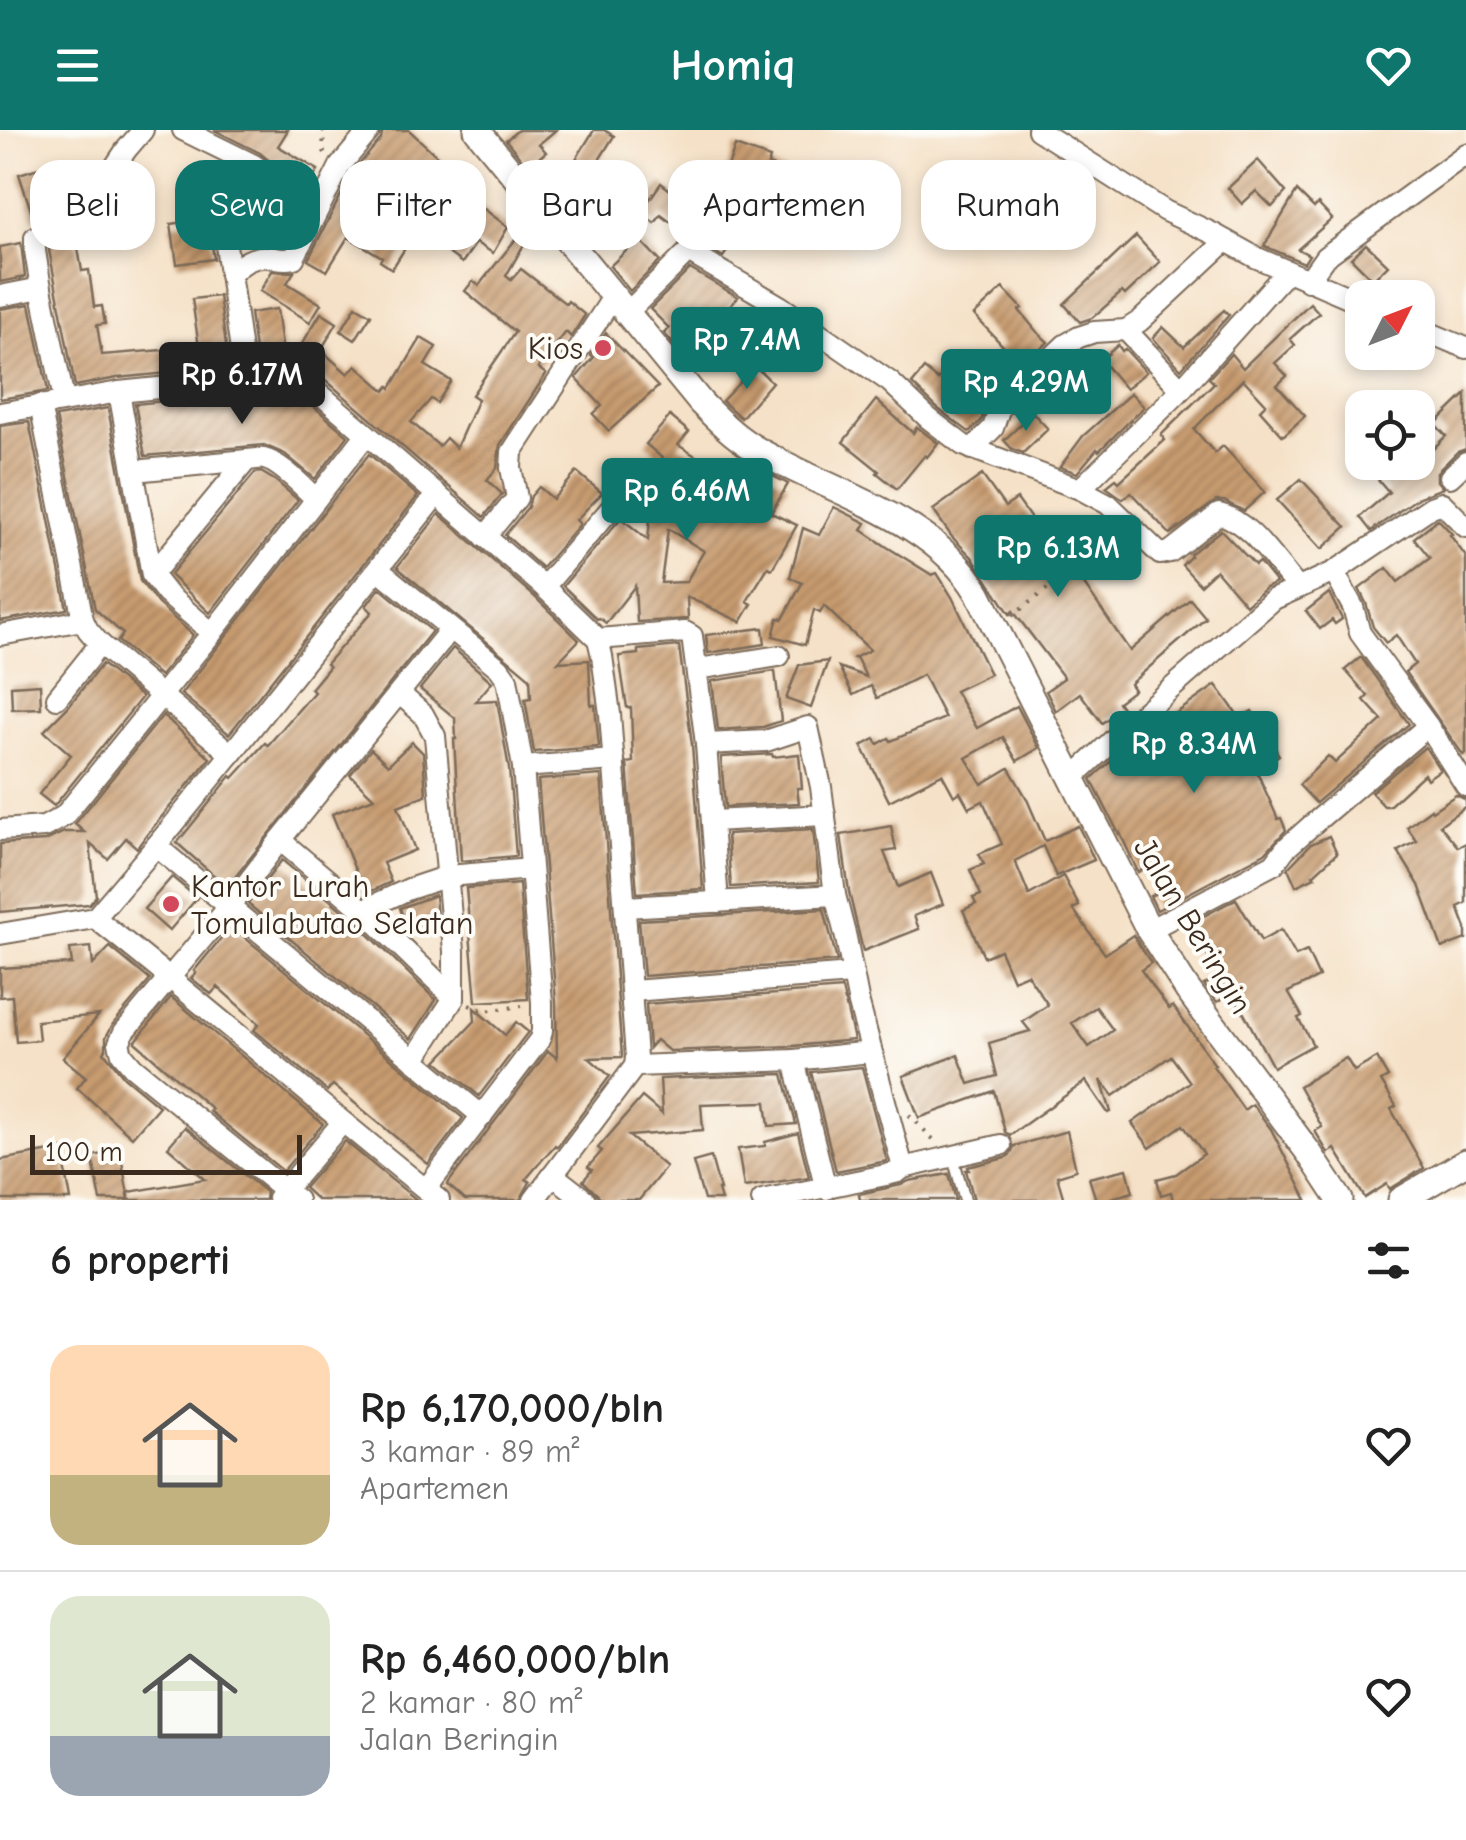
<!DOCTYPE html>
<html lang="id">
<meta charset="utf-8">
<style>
:root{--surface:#fff;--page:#f6f6f6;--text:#222;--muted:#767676;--line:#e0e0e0;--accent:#0f766e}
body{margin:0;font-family:"Comic Neue",sans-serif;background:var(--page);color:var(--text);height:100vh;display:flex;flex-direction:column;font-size:38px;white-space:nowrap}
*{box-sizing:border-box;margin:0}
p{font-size:32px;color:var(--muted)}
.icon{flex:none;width:55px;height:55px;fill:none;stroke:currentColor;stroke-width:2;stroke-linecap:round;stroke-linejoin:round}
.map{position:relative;height:1070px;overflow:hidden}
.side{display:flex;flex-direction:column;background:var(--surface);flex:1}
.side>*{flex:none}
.guide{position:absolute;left:30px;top:30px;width:1408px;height:90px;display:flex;gap:20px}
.needle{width:65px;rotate:48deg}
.controls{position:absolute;left:1345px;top:150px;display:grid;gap:20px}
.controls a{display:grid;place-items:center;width:90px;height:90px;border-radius:20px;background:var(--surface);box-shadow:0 5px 15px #0003;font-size:50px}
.scale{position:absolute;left:30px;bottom:25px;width:272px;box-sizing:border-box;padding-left:10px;border:5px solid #3b2a1e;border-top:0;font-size:28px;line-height:35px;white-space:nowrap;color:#3b2a1e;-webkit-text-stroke:8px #fdfcf7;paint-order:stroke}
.price{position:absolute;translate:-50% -85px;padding:0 22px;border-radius:10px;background:var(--accent);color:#fff;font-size:32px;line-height:65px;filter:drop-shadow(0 2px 5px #0008)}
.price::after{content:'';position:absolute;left:50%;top:60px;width:30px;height:22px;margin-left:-15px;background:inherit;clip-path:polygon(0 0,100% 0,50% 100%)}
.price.selected{background:#222;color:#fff}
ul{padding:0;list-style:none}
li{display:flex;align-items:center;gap:30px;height:250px;padding:0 50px}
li+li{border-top:2px solid var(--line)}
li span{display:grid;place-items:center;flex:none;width:280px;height:200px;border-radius:30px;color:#555}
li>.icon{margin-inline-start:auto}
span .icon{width:120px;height:120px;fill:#fffc;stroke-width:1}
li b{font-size:42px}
h2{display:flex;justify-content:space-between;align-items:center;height:120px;padding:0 50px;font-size:42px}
.chip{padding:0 35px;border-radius:30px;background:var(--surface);box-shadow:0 5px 15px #0003;font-size:35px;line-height:90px}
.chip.selected{background:var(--accent);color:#fff}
header{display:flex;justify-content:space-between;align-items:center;height:130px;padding:0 50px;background:var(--accent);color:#fff;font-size:45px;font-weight:800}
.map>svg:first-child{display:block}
</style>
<header><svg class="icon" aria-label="menu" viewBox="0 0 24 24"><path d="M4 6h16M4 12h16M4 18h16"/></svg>Homiq<svg class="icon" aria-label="heart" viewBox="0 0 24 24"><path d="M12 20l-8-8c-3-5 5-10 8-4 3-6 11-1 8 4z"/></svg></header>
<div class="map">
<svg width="1466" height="1070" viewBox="0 0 1466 1070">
<defs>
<pattern id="building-hatch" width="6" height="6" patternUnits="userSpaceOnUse" patternTransform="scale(2.5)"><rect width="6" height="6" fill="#c79b70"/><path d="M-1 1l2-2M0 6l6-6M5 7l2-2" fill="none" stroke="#a37f5b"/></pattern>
</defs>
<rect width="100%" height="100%" fill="#fdfcf7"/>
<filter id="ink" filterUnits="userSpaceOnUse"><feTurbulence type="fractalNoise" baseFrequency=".01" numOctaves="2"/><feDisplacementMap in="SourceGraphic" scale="20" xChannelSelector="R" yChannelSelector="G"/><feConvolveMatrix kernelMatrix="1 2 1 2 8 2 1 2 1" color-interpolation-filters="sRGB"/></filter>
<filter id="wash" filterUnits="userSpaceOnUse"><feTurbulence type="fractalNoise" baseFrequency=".0048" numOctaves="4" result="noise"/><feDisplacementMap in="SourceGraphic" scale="40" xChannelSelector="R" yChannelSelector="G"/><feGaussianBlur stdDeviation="2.25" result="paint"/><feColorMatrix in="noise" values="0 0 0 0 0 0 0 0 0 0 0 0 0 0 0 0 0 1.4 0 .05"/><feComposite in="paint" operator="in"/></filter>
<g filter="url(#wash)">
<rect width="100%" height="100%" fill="#f5e1c7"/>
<g id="blocks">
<g fill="url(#building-hatch)" fill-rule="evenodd">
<path d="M214 0H288L278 16 318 40 308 57 313 59 285 116 254 112 272 83 268 81 280 52 277 37 260 23Z"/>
<path d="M383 0H409L451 39 449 41 474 58 468 67 508 97 493 123 476 113 462 133 419 102 410 116 407 115 392 139 380 131 382 127 348 107 327 141 308 130 345 57 395 87 404 74 357 37 381 9Z"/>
<path d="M518 0H556L539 14 546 22 528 37 506 10Z"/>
<path d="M594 0H604L614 6 588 48 571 37Z"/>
<path d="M735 16 770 28 768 35 815 51 805 80 791 75 781 106 761 100 774 62 725 46Z"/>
<path d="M1258 30 1286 62 1272 77 1256 61 1242 74 1228 58Z"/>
<path d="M48 35 61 74 34 90 19 44Z"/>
<path d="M233 40 251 50 236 81 207 63 219 44 227 50Z"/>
<path d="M661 53 691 76 677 97 661 85 655 93 640 83Z"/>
<path d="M1297 61 1314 78 1318 74 1332 89 1298 119 1309 125 1304 133 1264 116Z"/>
<path d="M592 62 613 82 588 109 569 87Z"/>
<path d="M733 70 760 90 746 111 738 105 723 127 707 117Z"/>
<path d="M218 87 219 95 213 102 211 109 214 129 177 134 171 94Z"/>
<path d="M70 100 75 101 82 141 89 140 94 177 102 176 105 194 97 195 102 225 199 217 192 169 219 166 229 237 117 248 75 256 49 120V114Z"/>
<path d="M520 104 527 109 506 146 511 150 521 139 566 174 568 171 585 185 571 207 566 202 538 238 546 244 500 315 497 338 487 350 502 364 484 387 321 246 308 237 291 232 321 183 337 193 321 220 348 244 356 235 385 261 389 256 391 258 421 208 436 217 425 235 451 251 437 273 431 269 411 292 439 316 446 308 456 318 478 269 472 265 515 202 465 161 473 151 479 155Z"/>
<path d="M1136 106 1160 132 1125 165 1122 162 1092 188 1080 192 1064 174Z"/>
<path d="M639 109 660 131 630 161 610 136Z"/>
<path d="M21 113 25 147 0 152V117Z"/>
<path d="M1366 114 1388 135 1373 150 1351 128Z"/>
<path d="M690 139 738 167 717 189 734 216 744 225 717 240 701 212 686 229 664 203 669 198 650 179Z"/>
<path d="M272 141 294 142 287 153 321 174 310 192 260 161Z"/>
<path d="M1003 158 1022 178 1019 180 1037 202 1048 212 990 267 981 291 969 302 937 278 912 254 924 239 938 250 956 231 972 245 1003 216 974 185Z"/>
<path d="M1310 173 1319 183 1290 209 1295 215 1275 233 1287 246 1277 255 1305 286 1283 306 1260 280 1266 274 1243 249 1194 299 1215 323 1223 316 1265 362 1244 381 1224 371H1216L1170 404 1131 363 1123 369 1106 357 1116 349 1119 352 1165 310 1161 305 1214 253 1209 248 1231 224 1243 238Z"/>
<path d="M30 174 48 261 0 269V179Z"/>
<path d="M356 176 371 185 355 210 341 201Z"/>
<path d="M277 179 284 231 257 234 250 183Z"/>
<path d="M1224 180 1229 185 1181 239 1153 208 1163 197 1184 217Z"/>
<path d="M606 203 658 257 609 301 593 284 602 276 576 248 594 227 591 225Z"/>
<path d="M1118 215 1122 221 1125 219 1146 242 1126 259 1101 230Z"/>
<path d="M755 236 772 252 741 288 722 271Z"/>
<path d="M1058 240 1073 255 1060 267 1056 263 1039 277 1030 267Z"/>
<path d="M285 259 297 262 348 306 315 349 285 324 264 315 145 326 135 274Z"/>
<path d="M1131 263 1144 277 1099 321 1097 319 1077 343 1060 337 1083 306Z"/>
<path d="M1466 264V319L1457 322 1437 342V351L1443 358 1419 367 1371 401 1360 387 1389 362 1363 332H1420L1446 306 1435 294Z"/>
<path d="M876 270 913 303 917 297 938 313 927 327 925 325 897 359 877 343 879 341 843 312Z"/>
<path d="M108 278 140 451 158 474 193 505 160 546 118 511 123 504 95 479 56 287Z"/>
<path d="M1033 283 1048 299 1023 323 1012 319 1004 310Z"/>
<path d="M670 286 689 302 678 315 702 330 699 334 746 364 761 340 788 354 771 383 797 395 772 439 768 437 747 471 752 474 741 492 687 467 688 489 637 492 635 456 606 493 599 488 597 489 563 456 621 388 648 410 652 370 648 368 669 334 646 314ZM668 399 704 421 686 452 661 453Z"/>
<path d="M29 292 67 479 0 491V296Z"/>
<path d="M369 324 418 366 229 604 181 564Z"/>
<path d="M261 342 276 351 298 370 210 483 170 445 255 343Z"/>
<path d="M577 342 602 363 576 390 580 394 542 438 505 405 528 377 531 366 539 357 553 369Z"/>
<path d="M982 345 1005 377 1017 369 1036 396 1015 423 1018 426 1045 405 1065 432 1101 396 1116 411 1079 447 1130 521 1190 469 1206 488 1130 554 1134 560 1118 572 1122 578 1102 593 1080 563 1056 581 1046 561 1064 548 1013 481 1010 484 972 427 952 407 933 380Z"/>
<path d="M1301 349 1346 397 1322 419 1277 370Z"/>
<path d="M834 377 866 393 862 400 887 417 932 445 937 443 952 467 990 544 955 561 977 598 1017 576 1039 618 1017 631 1003 607 966 628 982 654 1009 638 1026 667 1045 711 1078 696 1085 710 1094 730 1056 746 1043 716 1015 731 1029 765 1063 746 1079 776 1073 779 1105 824 1133 805 1151 833 1141 840 1169 879 1173 876 1215 935 1213 936 1244 980 1252 974 1271 999 1307 1070H1173L1171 1062 1161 1065 1157 1049 1176 1044 1204 1024 1183 995 1150 1018 1132 993 1190 952 1171 926 1113 966 1101 950 1111 982 1108 983 1086 951 1010 1005 1005 1002 994 961 919 988 903 946 958 925 969 954 997 946 989 913 1030 901 1023 892 1048 875 1027 844 1013 850 1000 820 984 827 963 780 976 774 973 768 981 765 970 740 984 734 979 724 1002 714 983 671 969 678 960 662 954 666 942 644 889 671 862 616 875 609 878 614 889 608 891 611 945 588 923 545 877 568 871 556 853 565 839 537 866 547 857 529 854 528 870 520 824 476 820 483 814 480 805 515 773 506 778 488 783 489 802 453 790 447 803 398 819 405ZM1096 877 1113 900 1089 917 1072 893Z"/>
<path d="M439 384 535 467 579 510 558 532 589 530 591 575H595L599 617 534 622 525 569 531 568 530 548 397 437Z"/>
<path d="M1438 389 1452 404 1450 405 1466 427V623L1463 625 1405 542 1415 534 1396 505 1386 513 1373 497 1366 473 1359 459 1387 438 1398 452 1430 428 1414 408Z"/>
<path d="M1221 400 1255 435 1259 432 1276 453 1265 458 1246 475 1216 440 1200 455 1182 435 1191 426 1190 424Z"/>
<path d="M380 458 432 501 227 757 177 713 231 646 233 648 265 613 268 615 314 562 311 559 329 537 326 534 372 482 366 476Z"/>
<path d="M1329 463 1342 489 1335 494 1332 490 1320 499 1306 481Z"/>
<path d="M763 498 765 514 708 523 706 505Z"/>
<path d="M679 516 692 615 703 759 637 763 627 633 633 632 631 578H627L619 526 638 524V520Z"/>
<path d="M453 518 492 552 476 571 497 570 509 639 516 726 461 731 454 609H456L455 588 420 559Z"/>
<path d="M1361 527 1409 594 1316 673 1299 655 1328 626 1335 633 1382 590 1364 570 1368 566 1345 540Z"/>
<path d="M828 531 811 578 786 569 799 535Z"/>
<path d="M102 534 142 567 54 676 39 664 71 625 44 601 68 577Z"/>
<path d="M775 541 781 591 763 597 718 600 712 551Z"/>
<path d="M40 554 41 578 12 579 11 556Z"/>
<path d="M1216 555 1240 588 1252 581 1279 625 1256 640 1278 689 1281 688 1286 700 1265 723 1157 780 1150 766 1173 755 1161 731 1138 742 1120 703 1119 704 1091 649 1111 631 1124 622 1125 623 1170 591 1168 589Z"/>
<path d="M163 585 210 628 145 707 137 718 126 708 108 729 90 714 96 766 89 774 0 782V714L45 711 64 702H84L75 694Z"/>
<path d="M412 612 423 623 426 665 398 676 415 720 383 733 391 752 365 764 332 684 374 668 350 645 371 619 388 635Z"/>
<path d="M1425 617 1440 640 1427 649 1424 644 1389 676H1384L1371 662Z"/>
<path d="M772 624 773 627 799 624 802 658H797L799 673 725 677 721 627Z"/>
<path d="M601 645 622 927 589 928 610 946 557 1017 555 1015 526 1049 530 1052 520 1070H465L448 1055 449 1052 548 921 557 928 556 872 538 650Z"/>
<path d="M1456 665 1466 670V676L1440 695 1458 717 1466 713V773L1458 777 1466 798V809L1442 818 1419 755 1398 721 1417 711 1407 697 1431 679 1432 681Z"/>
<path d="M891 696 896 720 884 722 898 757 931 743 943 774 914 786 919 799 863 821 849 762 841 705Z"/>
<path d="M813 699 819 752 731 757 727 704Z"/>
<path d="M1329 706 1337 723 1313 745 1315 747 1296 756 1288 738 1311 714Z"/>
<path d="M282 730 354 790 436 870 411 909 248 774Z"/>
<path d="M172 747 197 768 169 801 144 779Z"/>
<path d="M519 754 528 869 476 872 466 758Z"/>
<path d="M435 765 437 789 407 799 400 778Z"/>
<path d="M1236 769 1261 811 1281 800 1296 826 1307 821 1319 847 1288 862 1302 886 1298 888 1313 915 1273 937 1233 863 1217 872 1204 855 1220 847 1189 794Z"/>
<path d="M824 779 837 831 644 846 639 790Z"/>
<path d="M231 796 463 988 428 1034 333 955 327 961 254 900 259 894 218 857 211 864 191 848 196 843 194 841Z"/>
<path d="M91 817 93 835 110 817 150 850 113 894 106 907V919L104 922 124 947 159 976 132 1007 77 958 86 947 63 928 99 885 37 891 39 910 16 912 12 866 0 867V838L72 834 70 819Z"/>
<path d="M842 859 854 910 793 916 669 921 656 910 649 918 646 874Z"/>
<path d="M171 867 323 994 283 1041 209 981 212 979 135 912Z"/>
<path d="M474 878 505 905 516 892 528 902 479 966 437 931 475 891Z"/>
<path d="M1346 928 1354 941 1377 928 1388 947 1381 951 1396 976 1391 979 1424 1038 1390 1059 1387 1054 1365 1068 1335 1019 1328 1023 1322 1013 1315 1001 1322 997 1299 956Z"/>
<path d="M862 937 887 1031 836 1041 811 942Z"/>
<path d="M783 944 796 994 769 996 766 972H764L701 974 703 1000 629 1006 666 1037 639 1070H603L583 1051 592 1040 588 1037 602 1021 598 1018 642 967 662 984 660 949Z"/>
<path d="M185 997 266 1062 265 1070H129V1062L205 1049 168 1017Z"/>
<path d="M1067 1001 1076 1040 1057 1046 1064 1070H974L966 1040H969L968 1037 1005 1028 1011 1024 1014 1016Z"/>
<path d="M798 1003 809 1047 744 1057 738 1019 765 1016V1012Z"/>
<path d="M345 1011 387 1046 417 1070H317L304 1058Z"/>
<path d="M62 1019 71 1070H0V1030Z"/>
<path d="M120 1021 129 1070H101L92 1026Z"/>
<path d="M711 1027 720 1060H718L721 1070H704L693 1032Z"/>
<path d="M1127 1039 1133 1062 1111 1068 1112 1070H1096L1089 1048Z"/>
<path d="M949 1044 956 1070H860L859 1064 901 1055 909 1051Z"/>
</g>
</g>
</g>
<g filter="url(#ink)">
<use href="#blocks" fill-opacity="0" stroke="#7c6a59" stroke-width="2.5"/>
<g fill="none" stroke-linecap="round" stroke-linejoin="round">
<g stroke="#7c6a59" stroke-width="14">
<path id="service" d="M953 1027 965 1070"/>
</g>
<g stroke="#7c6a59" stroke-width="24">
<g id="minor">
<path d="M183 0 254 35 265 43 267 48 250 89 225 108 245 249"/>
<path d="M1038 0 1165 81 1212 103 1255 127 1362 173"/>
<path d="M688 122 720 66"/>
<path d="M1287 141 1177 264 1080 359 1108 374 1160 424 1170 422 1219 384C1250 391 1276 434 1297 457"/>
<path d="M230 144C242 134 252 125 269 127 279 128 284 131 294 128L340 36 370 0"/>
<path d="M1308 151 1325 127 1466 24"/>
<path d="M0 166 41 158"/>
<path d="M626 184 688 122 780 176 890 252 928 288 963 315 1080 359"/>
<path d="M1418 198 1466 218"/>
<path d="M1126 200 1181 259"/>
<path d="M119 262 152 445 167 464 212 503"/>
<path d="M64 270 41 158 35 121V107L55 92 82 80 94 68 126 20 143 0"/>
<path d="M40 275 83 490 88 500 100 514"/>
<path d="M0 283 119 262 286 245 303 250 312 257 544 457 598 509 602 526 610 584 636 927 635 936 534 1070"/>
<path d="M972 319 993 298 1000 277 1065 215 1079 207 1094 202 1126 200 1140 191 1226 111"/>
<path d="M134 341 247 330"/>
<path d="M1450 347 1466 332"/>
<path d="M1466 397 1442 373 1431 377 1334 442 1353 477 1360 503 1428 596 1466 656"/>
<path d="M485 407 517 368 511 338 512 322 613 167"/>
<path d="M379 440 499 538 507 549 523 637 542 873V901L540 909 426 1059"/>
<path d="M152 445 247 330C250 330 261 328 264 329 280 332 304 358 316 369"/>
<path d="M544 457 636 349"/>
<path d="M0 505 83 490"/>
<path d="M598 509 685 502 692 506 706 614 718 772"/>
<path d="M698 539 779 526"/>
<path d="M400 564 423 584 435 606 454 821V868L414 930"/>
<path d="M57 568 100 514 231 624 437 364"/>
<path d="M706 614 766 611 808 597 821 657 835 765 846 808 859 874 903 1038 898 1042 886 1045 762 1070"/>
<path d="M231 624 156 716 482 986"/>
<path d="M523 637 614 630"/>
<path d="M1071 649 1126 598 1274 469 1334 442"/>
<path d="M712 691 825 685"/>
<path d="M0 700 44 697 64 686 212 503 366 305"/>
<path d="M280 710 363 780 454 868"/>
<path d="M625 777 835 765"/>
<path d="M363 780 409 759 448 746 531 739"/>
<path d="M95 788 156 716"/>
<path d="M1149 800 1274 734 1285 719 1313 694 1428 596"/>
<path d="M0 804 95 788C212 880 323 978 439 1070"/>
<path d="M632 861 852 844"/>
<path d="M794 930 826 1059"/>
<path d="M635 936 794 930 871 922"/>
<path d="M903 1038 1001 1015"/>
<path d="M553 1045 585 1070"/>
<path d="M278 1068 342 993"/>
<path d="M297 1070 133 937 122 924 119 913 124 902 228 778 280 710 450 500"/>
</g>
</g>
<g stroke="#7c6a59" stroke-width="29">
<g id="tertiary">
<path d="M477 0 701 273C718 290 734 306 754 318 826 361 934 387 978 463L1149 800 1187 859 1309 1023 1340 1070"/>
<path d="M1401 1070 1466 1032"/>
</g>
</g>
<g stroke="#7c6a59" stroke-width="4" stroke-dasharray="2.5 8" stroke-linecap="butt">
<path d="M324 0 323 20 326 24"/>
<path d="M1012 486 1055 453 1060 430 1065 423 1101 390"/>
<path d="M469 875 485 881 522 876"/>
<path d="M909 985 934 1010"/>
</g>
<use href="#service" stroke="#fff" stroke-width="10"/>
<use href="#minor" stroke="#fff" stroke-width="20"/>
<use href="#tertiary" stroke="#fff" stroke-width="25"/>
</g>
</g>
<g fill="#d1495b" stroke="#fdfcf7" stroke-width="4">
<circle cx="603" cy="218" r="10"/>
<circle cx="171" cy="774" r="10"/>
</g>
<g text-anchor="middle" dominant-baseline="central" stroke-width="8" stroke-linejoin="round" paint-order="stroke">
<g font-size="32" fill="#3b2a1e" stroke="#fdfcf7" text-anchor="end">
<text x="583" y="218">Kios</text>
<text x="191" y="756" text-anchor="start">Kantor Lurah<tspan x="191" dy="37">Tomulabutao Selatan</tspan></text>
</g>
<g font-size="32" fill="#3b2a1e" stroke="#fdfcf7">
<text transform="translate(1193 796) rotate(59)">Jalan Beringin</text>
</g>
</g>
</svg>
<div class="controls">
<a><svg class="needle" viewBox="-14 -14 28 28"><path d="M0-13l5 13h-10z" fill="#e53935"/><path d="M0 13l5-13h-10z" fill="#767676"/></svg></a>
<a><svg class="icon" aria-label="locate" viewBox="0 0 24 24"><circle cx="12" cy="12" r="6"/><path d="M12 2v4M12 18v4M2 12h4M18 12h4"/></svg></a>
</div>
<div class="scale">100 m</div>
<b class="price" style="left:747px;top:262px">Rp 7.4M</b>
<b class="price selected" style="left:242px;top:297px">Rp 6.17M</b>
<b class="price" style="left:1026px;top:304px">Rp 4.29M</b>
<b class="price" style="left:687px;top:413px">Rp 6.46M</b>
<b class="price" style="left:1058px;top:470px">Rp 6.13M</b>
<b class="price" style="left:1194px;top:666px">Rp 8.34M</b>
<div class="guide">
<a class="chip">Beli</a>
<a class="chip selected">Sewa</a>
<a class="chip">Filter</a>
<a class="chip">Baru</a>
<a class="chip">Apartemen</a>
<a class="chip">Rumah</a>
</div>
</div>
<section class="side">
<h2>6 properti<svg class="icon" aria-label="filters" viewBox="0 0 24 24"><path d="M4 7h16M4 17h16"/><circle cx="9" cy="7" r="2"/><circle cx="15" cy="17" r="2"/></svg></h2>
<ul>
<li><span style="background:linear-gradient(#ffd9b3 65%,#c2b280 0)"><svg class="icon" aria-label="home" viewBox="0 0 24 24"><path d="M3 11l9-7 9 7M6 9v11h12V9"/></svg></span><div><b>Rp 6,170,000/bln</b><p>3 kamar · 89 m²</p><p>Apartemen</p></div><svg class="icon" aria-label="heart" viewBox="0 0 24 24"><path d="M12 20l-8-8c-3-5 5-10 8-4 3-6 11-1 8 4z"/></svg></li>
<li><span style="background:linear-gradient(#dfe7d0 70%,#9aa5b1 0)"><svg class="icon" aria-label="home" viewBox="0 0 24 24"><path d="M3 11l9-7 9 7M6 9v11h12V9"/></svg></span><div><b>Rp 6,460,000/bln</b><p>2 kamar · 80 m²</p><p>Jalan Beringin</p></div><svg class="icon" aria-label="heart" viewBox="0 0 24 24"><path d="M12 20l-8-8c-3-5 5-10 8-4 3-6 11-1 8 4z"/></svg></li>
</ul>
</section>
